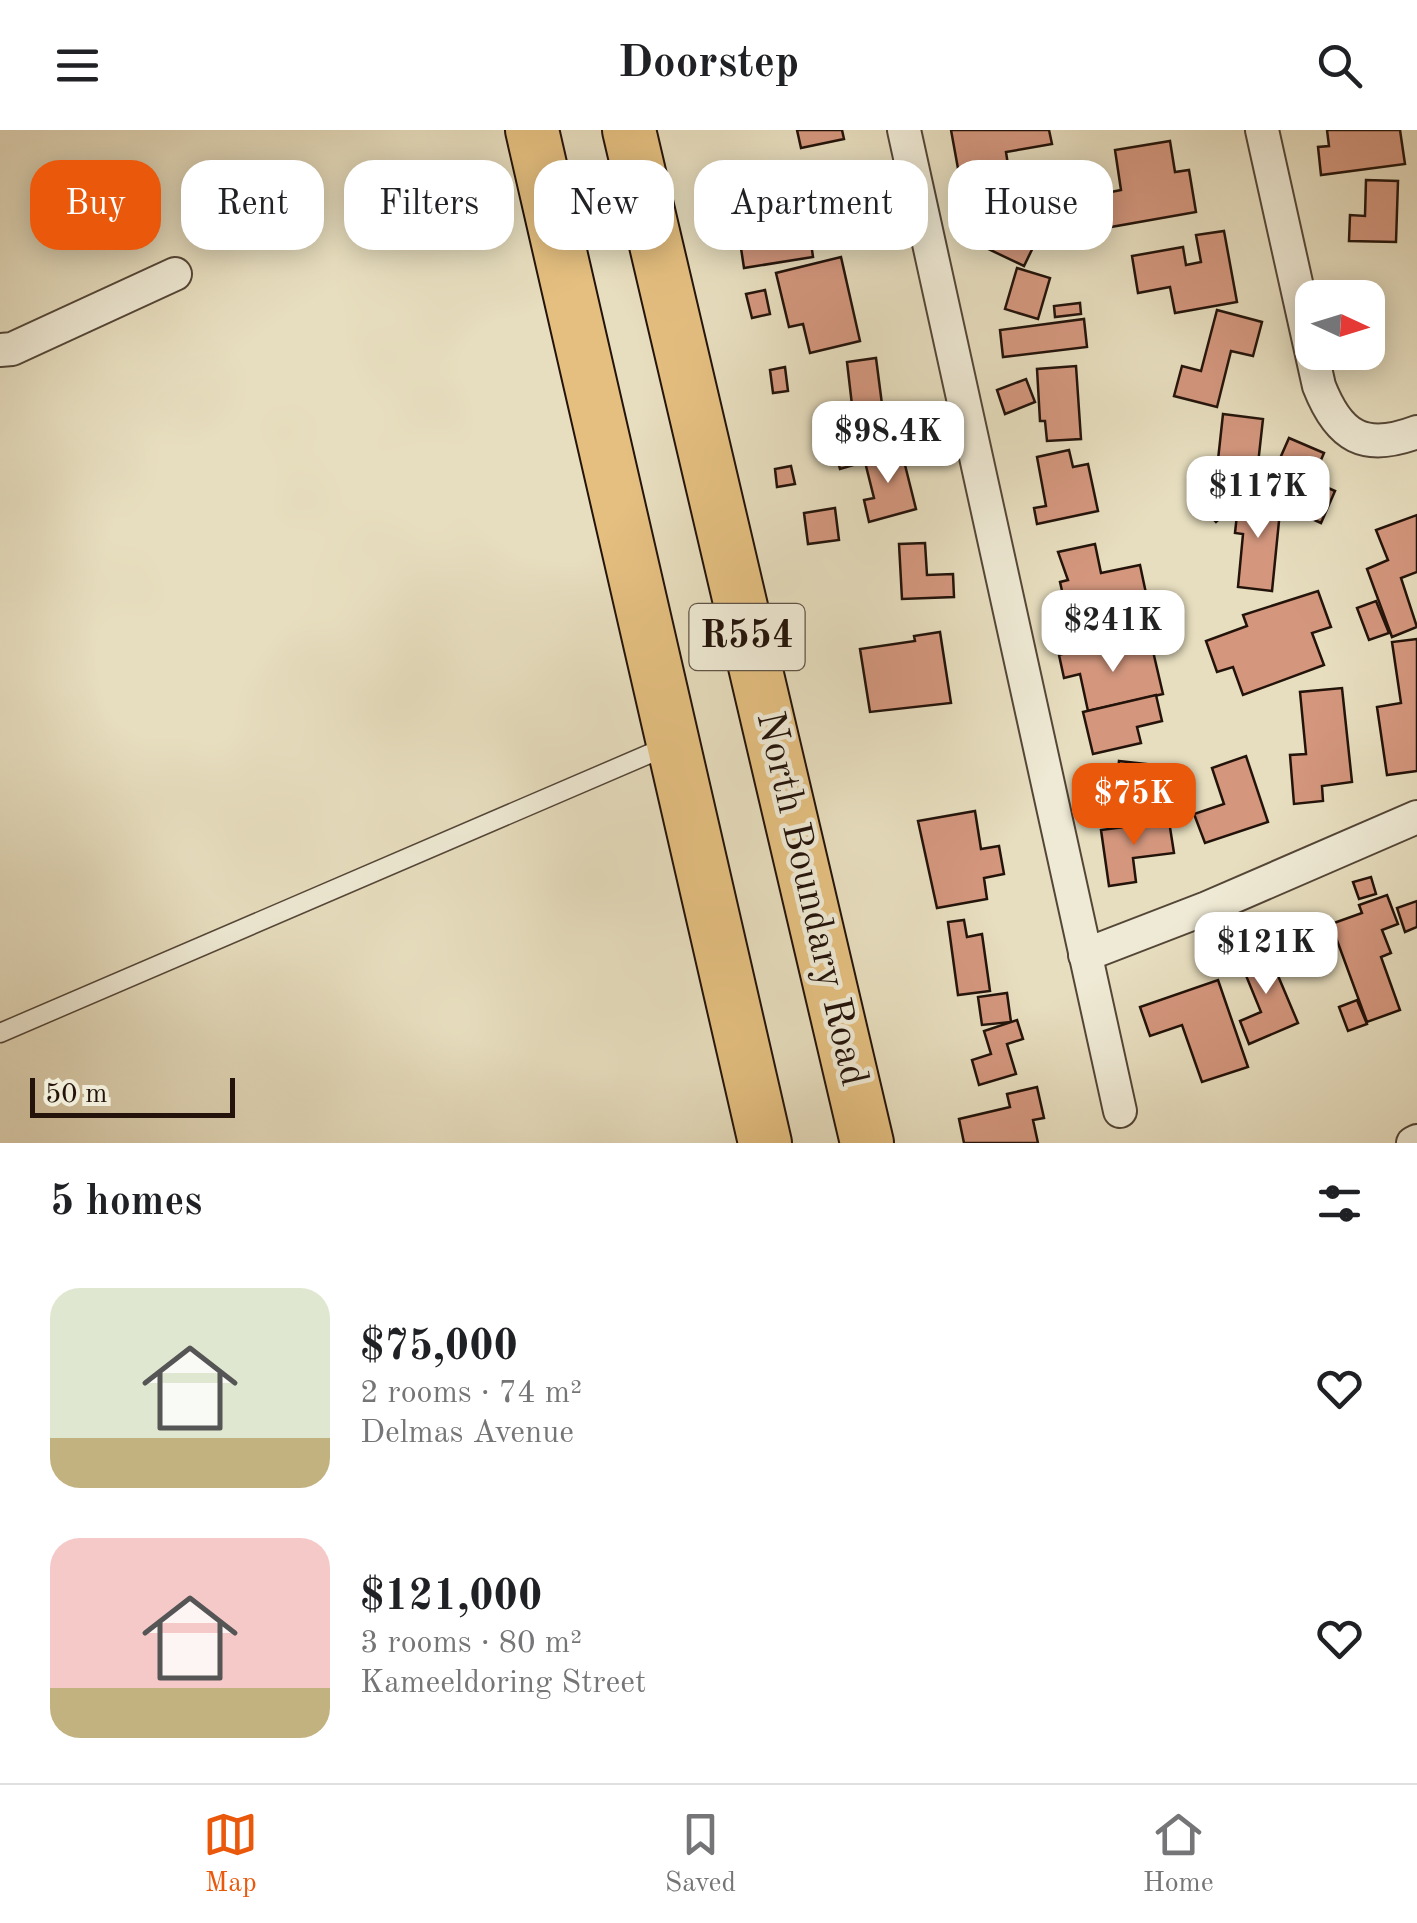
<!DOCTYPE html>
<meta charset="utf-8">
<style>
:root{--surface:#fff;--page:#f6f6f6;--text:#202124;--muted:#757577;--line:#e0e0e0;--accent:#ea580c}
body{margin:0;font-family:"Old Standard TT",serif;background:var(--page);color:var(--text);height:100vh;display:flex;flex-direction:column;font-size:38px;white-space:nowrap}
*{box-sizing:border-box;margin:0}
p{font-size:32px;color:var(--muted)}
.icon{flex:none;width:55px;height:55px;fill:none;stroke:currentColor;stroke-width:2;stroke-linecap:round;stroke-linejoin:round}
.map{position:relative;height:1013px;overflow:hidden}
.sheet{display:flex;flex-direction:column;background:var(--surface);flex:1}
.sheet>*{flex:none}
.banner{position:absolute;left:30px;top:30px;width:1358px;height:90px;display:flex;gap:20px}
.needle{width:65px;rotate:94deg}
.buttons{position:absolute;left:1295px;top:150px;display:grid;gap:20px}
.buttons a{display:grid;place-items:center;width:90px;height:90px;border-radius:20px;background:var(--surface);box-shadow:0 5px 25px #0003;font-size:50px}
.scale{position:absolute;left:30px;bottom:25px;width:205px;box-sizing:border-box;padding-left:10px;border:5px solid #23130a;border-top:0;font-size:28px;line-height:35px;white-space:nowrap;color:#23130a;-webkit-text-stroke:8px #efead5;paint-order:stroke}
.price{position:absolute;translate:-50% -85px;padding:0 22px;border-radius:20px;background:#fff;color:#222;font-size:32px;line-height:65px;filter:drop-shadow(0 2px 5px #0008)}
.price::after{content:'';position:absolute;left:50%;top:60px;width:30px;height:22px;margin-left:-15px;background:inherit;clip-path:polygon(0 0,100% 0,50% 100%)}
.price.current{background:var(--accent);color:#fff}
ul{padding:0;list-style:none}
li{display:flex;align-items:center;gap:30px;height:250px;padding:0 50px}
li span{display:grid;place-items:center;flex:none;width:280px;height:200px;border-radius:30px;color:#555}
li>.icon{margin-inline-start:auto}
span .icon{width:120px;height:120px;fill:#fffc;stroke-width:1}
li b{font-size:42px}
h2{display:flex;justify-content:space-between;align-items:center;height:120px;padding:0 50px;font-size:42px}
.chip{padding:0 35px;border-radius:30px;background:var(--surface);box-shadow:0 5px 25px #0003;font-size:35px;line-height:90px}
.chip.current{background:var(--accent);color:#fff}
header{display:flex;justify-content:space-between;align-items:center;height:130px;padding:0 50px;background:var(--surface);font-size:45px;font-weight:600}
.dock{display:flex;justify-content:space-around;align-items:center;height:140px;border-top:2px solid var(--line);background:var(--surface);font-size:28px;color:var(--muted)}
.dock a{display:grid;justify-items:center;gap:5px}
.dock .current{color:var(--accent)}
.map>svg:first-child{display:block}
</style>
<header><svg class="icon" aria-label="menu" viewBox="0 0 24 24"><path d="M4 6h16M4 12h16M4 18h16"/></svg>Doorstep<svg class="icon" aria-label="search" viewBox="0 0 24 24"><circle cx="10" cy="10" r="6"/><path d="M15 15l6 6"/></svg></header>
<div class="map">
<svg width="1417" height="1013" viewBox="0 0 1417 1013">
<rect width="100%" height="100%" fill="#e7debf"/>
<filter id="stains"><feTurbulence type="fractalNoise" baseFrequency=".002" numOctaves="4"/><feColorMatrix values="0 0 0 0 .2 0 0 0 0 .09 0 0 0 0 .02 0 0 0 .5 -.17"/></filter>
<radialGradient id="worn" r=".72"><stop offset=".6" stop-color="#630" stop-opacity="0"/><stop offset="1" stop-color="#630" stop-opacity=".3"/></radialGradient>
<g fill="#d4977e" stroke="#23130a" stroke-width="2.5">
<path d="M797 0H842L844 9 801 18Z"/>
<path d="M951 0H1049L1052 14 1006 22 1008 35 959 44Z"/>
<path d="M1327 0H1400L1405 34 1321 45 1318 17 1329 16Z"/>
<path d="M1170 11 1175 42 1189 40 1196 82 1111 97 1106 63 1121 60 1115 20Z"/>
<path d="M810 40 814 68 831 65 835 94 809 98 813 127 744 138 731 52Z"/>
<path d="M1020 42 1051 57 1041 77 1056 84 1046 106 1040 103 1024 136 984 117Z"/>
<path d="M1366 50 1398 51 1396 112 1349 111 1350 85 1365 86Z"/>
<path d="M1224 101 1237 172 1175 183 1170 157 1138 163 1132 126 1183 117 1186 135 1201 132 1196 105Z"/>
<path d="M841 127 860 211 810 223 803 194 789 197 776 143Z"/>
<path d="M1017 138 1050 148 1038 189 1005 179Z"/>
<path d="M765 160 770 184 752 188 746 164Z"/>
<path d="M1080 173 1081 184 1055 187 1054 176Z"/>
<path d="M1217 180 1262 192 1253 226 1231 221 1217 277 1174 266 1182 236 1201 241Z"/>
<path d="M1084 189 1087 217 1003 227 1000 200Z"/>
<path d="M876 228 886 305 850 310 845 275H852L847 232Z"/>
<path d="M1076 236 1081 309 1047 311 1045 291H1040L1037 239Z"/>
<path d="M785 237 788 261 773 263 770 240Z"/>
<path d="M1026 249 1035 272 1005 284 997 260Z"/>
<path d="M1223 284 1263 289 1257 343 1217 339Z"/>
<path d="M1289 308 1324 323 1312 351 1335 361 1321 393 1263 367Z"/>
<path d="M859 314 864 332 840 339 835 321Z"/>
<path d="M901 319 916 379 869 392 864 370 874 368 864 328Z"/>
<path d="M1069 320 1073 337 1088 334 1098 381 1037 394 1034 378 1046 376 1037 327Z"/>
<path d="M791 336 795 354 777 357 775 339Z"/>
<path d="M1217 353 1236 373 1216 392 1197 371Z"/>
<path d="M1239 366 1281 371 1272 461 1238 457 1243 404 1235 403Z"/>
<path d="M835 378 839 410 808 414 804 383Z"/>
<path d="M1417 385V442L1401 448 1417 497 1392 507 1367 439 1388 430 1376 400Z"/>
<path d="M925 413 927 445 953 444 954 467 902 469 899 414Z"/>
<path d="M1095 414 1101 443 1140 435 1147 468 1108 476 1113 501 1080 508 1072 472 1065 474 1060 452 1068 450 1058 422Z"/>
<path d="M1318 461 1331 497 1312 503 1324 535 1243 565 1233 537 1217 542 1206 511 1247 496 1243 485Z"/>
<path d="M1376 471 1389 503 1369 510 1357 478Z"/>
<path d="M940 502 951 573 870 582 860 519 915 511 914 506Z"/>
<path d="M1417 509V641L1387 645 1377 577 1401 573 1392 512Z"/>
<path d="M1106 510 1110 527 1152 517 1163 564 1088 581 1080 544 1064 548 1059 525Z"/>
<path d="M1342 558 1352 652 1322 656 1323 671 1294 674 1290 625 1306 624 1300 562Z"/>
<path d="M1156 565 1162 591 1137 597 1141 613 1093 624 1083 582Z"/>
<path d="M1246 626 1268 692 1205 713 1194 684 1224 674 1212 638Z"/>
<path d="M1119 631 1164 636 1158 692 1113 688Z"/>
<path d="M975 681 981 719 999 716 1004 744 984 748 987 769 937 778 918 691Z"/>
<path d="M1169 691 1174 723 1133 728 1136 752 1109 756 1101 700Z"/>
<path d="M1371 747 1376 764 1359 769 1353 752Z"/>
<path d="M1387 765 1398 794 1382 800 1391 823 1381 827 1400 880 1367 892 1331 794 1362 783 1359 775Z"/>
<path d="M1417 771V797L1405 802 1397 778Z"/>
<path d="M964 790 967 807 982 804 990 861 958 865 948 792Z"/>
<path d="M1265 815 1298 893 1249 914 1240 891 1261 882 1238 826Z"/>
<path d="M1218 850 1248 937 1202 952 1182 895 1150 906 1140 877Z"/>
<path d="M1007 863 1011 892 982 895 978 867Z"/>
<path d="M1357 870 1367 894 1348 901 1339 877Z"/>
<path d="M1017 890 1023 909 1007 914 1016 944 979 955 972 930 991 924 984 901Z"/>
<path d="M1037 957 1044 988 1033 990 1038 1013H964L959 989 1010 977 1007 964Z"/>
</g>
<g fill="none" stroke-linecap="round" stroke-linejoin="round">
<g stroke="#544637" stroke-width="21">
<path id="lane" d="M0 903 670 615"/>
</g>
<g stroke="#544637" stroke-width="36">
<g id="street">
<path d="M904 0 1120 981"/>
<path d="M1262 0 1319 256C1339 307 1364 322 1417 302"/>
<path d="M0 220 12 219 175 144"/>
<path d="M1085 825 1207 778 1417 687"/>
<path d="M1413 1013 1417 1011"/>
</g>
</g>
<g stroke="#23130a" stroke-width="56">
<g id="primary">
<path d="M532 0 765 1013"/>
<path d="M629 0 867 1013"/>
</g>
</g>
<use href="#lane" stroke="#efead5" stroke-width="18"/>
<use href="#street" stroke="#efead5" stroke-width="32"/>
<use href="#primary" stroke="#e4bf80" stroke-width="52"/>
</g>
<g text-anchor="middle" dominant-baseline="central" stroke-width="9" stroke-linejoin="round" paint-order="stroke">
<rect fill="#efead5" stroke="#605447" stroke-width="2.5" x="689.5" y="474" width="115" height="66" rx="8"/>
<g font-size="38" font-weight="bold" fill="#23130a">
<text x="747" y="507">R554</text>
</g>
<g font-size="40" fill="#23130a" stroke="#efead5">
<text transform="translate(810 769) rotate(77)">North Boundary Road</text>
</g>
</g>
<rect width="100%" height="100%" filter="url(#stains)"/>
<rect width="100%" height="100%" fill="url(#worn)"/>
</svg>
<div class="buttons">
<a><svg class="needle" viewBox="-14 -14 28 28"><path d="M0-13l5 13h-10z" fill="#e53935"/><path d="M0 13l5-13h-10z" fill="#757577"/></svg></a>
</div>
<div class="scale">50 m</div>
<b class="price" style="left:888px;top:356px">$98.4K</b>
<b class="price" style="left:1258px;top:411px">$117K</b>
<b class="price" style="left:1113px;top:545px">$241K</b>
<b class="price current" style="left:1134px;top:718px">$75K</b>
<b class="price" style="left:1266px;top:867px">$121K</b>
<div class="banner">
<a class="chip current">Buy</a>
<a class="chip">Rent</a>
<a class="chip">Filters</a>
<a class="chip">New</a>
<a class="chip">Apartment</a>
<a class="chip">House</a>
</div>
</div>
<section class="sheet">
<h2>5 homes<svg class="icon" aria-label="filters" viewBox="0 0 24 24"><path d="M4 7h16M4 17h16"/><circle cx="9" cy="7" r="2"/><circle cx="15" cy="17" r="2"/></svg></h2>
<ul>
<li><span style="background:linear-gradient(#dfe7d0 75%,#c2b280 0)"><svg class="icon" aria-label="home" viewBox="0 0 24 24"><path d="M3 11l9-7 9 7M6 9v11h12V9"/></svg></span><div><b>$75,000</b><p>2 rooms · 74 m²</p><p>Delmas Avenue</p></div><svg class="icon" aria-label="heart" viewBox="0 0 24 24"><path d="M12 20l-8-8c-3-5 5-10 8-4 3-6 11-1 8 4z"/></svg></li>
<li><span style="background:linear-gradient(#f6c9c9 75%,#c2b280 0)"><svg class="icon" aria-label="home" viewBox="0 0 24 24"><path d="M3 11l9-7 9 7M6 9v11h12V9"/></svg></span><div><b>$121,000</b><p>3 rooms · 80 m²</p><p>Kameeldoring Street</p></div><svg class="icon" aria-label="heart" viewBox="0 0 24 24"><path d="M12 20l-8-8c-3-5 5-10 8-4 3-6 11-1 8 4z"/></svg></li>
</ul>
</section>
<nav class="dock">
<a class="current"><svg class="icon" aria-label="map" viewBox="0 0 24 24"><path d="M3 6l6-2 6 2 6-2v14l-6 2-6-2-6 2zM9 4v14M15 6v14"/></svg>Map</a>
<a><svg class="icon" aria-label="saved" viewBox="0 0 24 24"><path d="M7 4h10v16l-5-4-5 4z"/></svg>Saved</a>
<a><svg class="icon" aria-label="home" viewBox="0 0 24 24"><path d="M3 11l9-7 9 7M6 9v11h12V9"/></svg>Home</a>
</nav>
